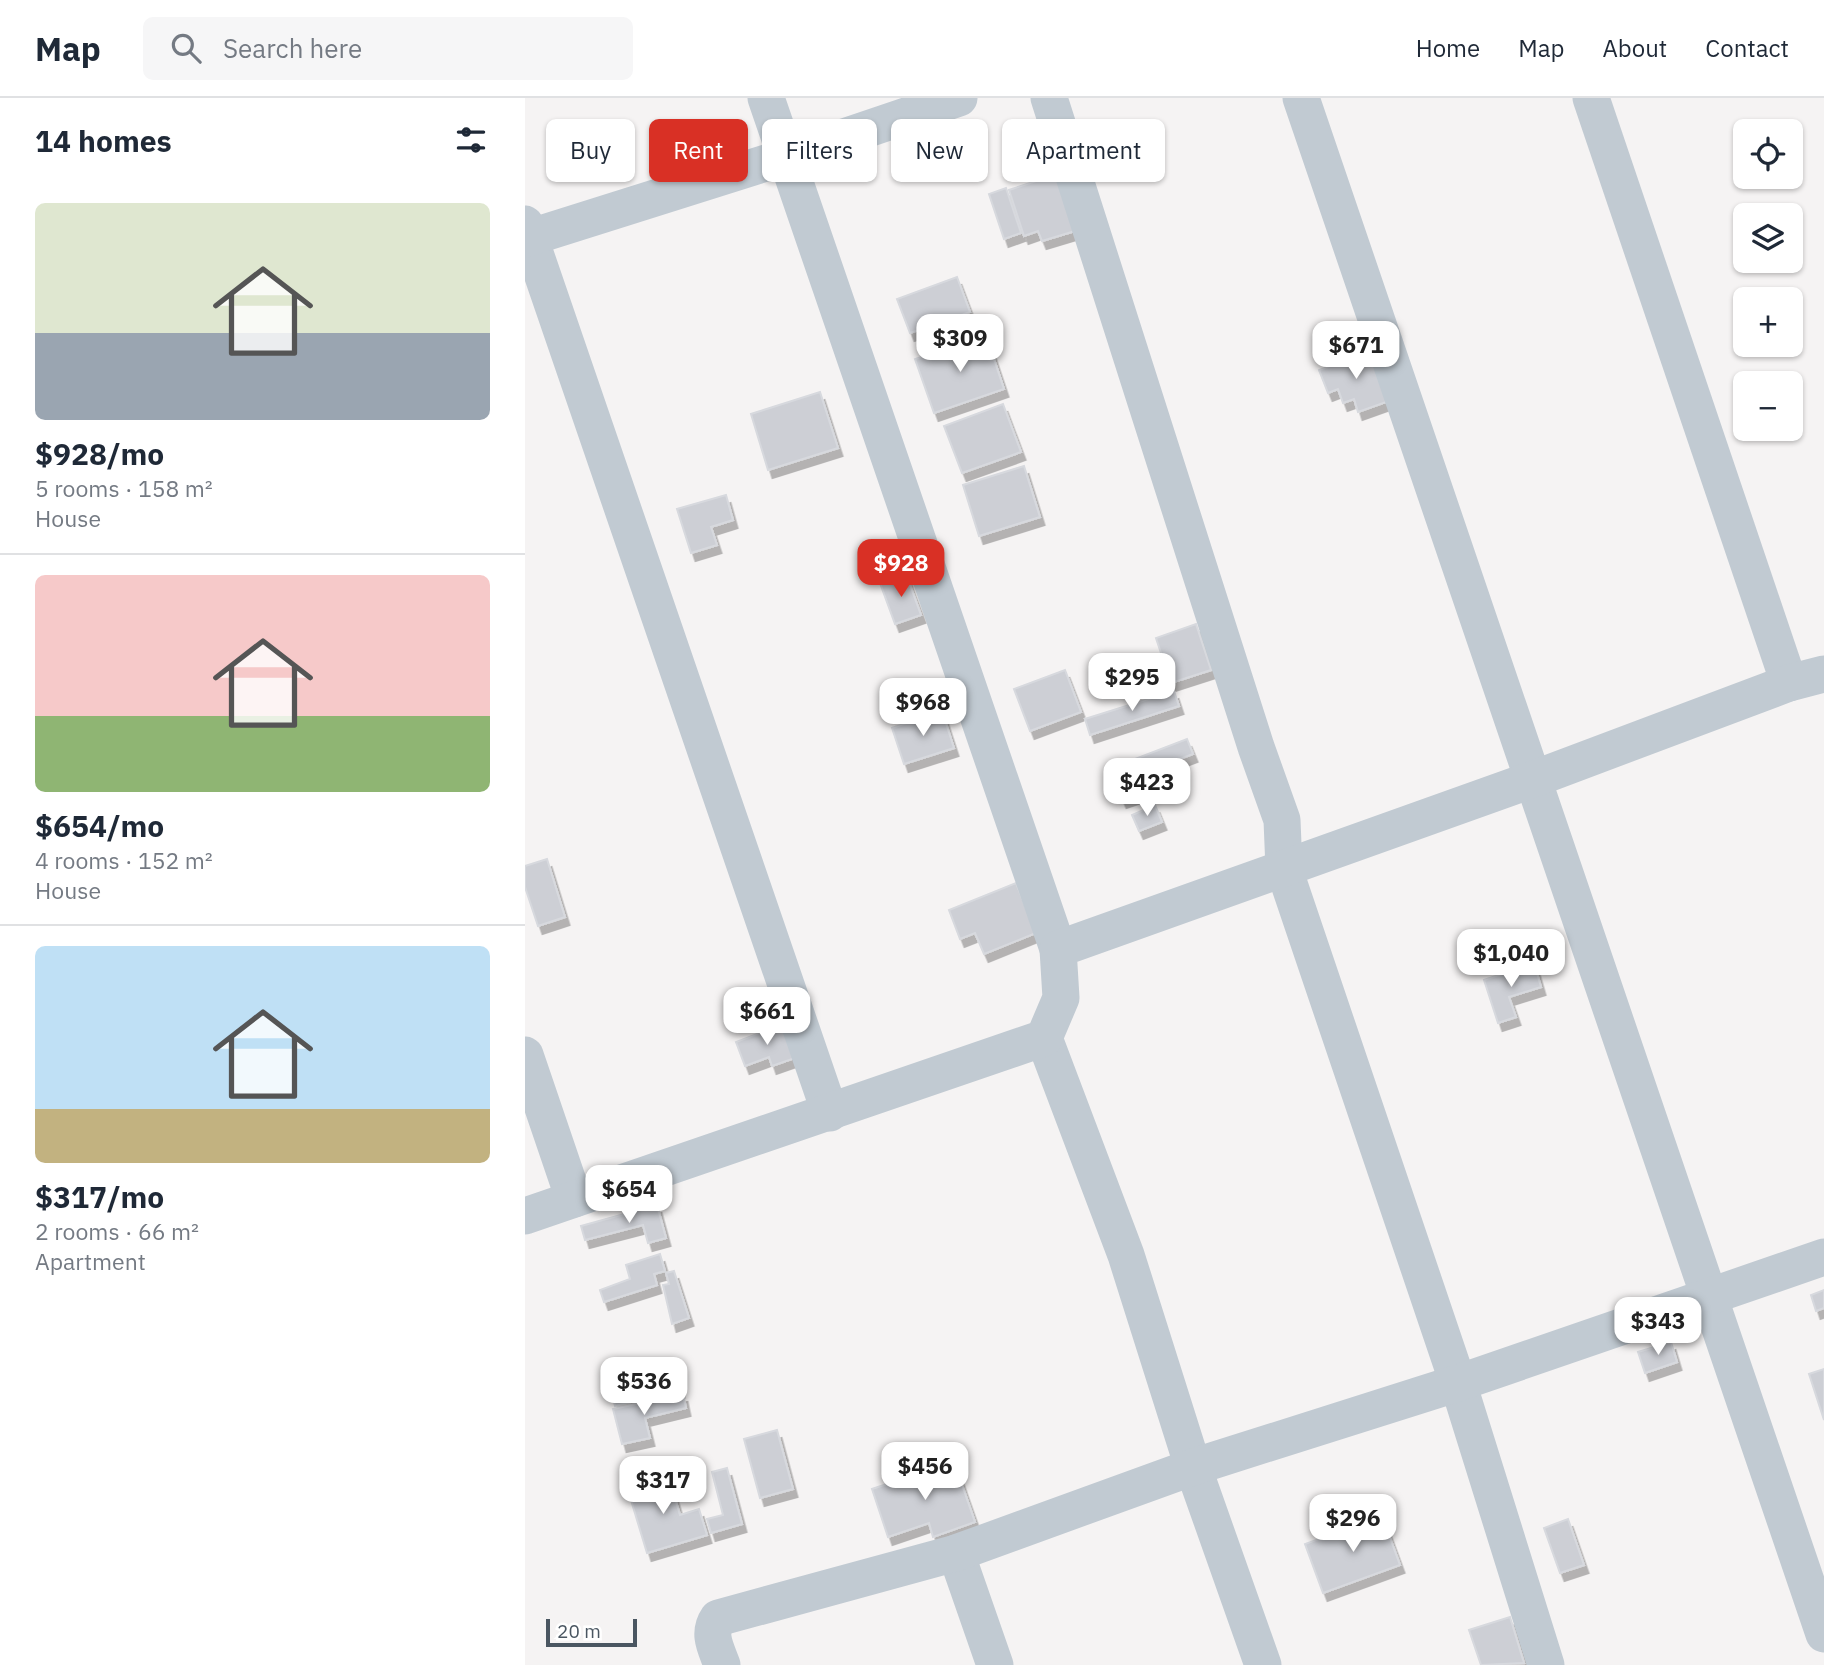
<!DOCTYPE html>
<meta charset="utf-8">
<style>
:root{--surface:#fff;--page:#f6f6f7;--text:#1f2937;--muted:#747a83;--line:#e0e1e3;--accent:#d93025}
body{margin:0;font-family:"IBM Plex Sans",sans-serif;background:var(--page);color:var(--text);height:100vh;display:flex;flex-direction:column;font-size:26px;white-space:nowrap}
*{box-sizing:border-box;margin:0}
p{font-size:23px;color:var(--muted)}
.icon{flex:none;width:38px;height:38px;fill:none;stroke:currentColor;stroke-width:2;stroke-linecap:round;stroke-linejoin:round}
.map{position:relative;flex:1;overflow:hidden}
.sheet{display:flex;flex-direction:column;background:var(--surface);width:525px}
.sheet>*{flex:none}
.guide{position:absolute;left:21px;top:21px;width:665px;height:63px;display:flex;gap:14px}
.fabs{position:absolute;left:1208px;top:21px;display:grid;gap:14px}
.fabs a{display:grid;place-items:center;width:70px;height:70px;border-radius:10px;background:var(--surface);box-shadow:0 2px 5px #0004;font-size:35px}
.scale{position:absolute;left:21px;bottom:18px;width:91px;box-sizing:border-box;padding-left:7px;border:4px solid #4a5661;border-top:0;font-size:19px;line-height:24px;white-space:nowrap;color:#4a5661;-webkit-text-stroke:5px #fff;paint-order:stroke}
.price{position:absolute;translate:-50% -60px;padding:0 16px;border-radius:14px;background:#fff;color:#222;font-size:23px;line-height:46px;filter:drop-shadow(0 2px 4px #0008)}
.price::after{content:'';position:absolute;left:50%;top:42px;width:21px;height:16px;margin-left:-10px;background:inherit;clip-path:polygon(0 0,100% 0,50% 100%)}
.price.on{background:var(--accent);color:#fff}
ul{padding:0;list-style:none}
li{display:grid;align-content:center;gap:14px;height:371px;padding:0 35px}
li+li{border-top:2px solid var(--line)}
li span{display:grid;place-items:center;height:217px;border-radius:10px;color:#555}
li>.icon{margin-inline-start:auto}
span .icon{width:126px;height:126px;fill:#fffc;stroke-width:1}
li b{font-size:30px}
h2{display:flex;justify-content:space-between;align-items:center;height:84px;padding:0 35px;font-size:30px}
.pill{padding:0 24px;border-radius:10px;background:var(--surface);box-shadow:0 2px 5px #0004;font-size:24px;line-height:63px}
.pill.on{background:var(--accent);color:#fff}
header{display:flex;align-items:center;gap:42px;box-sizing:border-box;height:98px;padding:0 35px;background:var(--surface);border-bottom:2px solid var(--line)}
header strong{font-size:33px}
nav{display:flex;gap:38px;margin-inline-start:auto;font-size:24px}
.search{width:490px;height:63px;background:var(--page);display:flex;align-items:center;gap:18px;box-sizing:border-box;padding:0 24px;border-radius:10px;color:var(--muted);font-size:26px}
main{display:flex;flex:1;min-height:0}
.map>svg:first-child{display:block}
</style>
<header>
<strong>Map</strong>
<div class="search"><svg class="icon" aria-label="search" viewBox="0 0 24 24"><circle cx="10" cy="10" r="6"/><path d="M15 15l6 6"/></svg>Search here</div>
<nav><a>Home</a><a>Map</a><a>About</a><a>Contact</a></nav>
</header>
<main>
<section class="sheet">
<h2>14 homes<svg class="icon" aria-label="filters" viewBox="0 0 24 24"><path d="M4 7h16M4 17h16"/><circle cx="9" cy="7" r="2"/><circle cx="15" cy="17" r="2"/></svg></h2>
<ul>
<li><span style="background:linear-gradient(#dfe7d0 60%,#9aa5b1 0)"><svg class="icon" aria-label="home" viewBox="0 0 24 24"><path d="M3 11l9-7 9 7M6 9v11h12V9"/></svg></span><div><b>$928/mo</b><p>5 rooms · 158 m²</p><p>House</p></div></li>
<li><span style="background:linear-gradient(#f6c9c9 65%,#8fb573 0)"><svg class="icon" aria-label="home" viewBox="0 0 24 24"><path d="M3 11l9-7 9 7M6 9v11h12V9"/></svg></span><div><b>$654/mo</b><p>4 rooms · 152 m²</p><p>House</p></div></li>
<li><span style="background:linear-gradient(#bfe0f5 75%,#c2b280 0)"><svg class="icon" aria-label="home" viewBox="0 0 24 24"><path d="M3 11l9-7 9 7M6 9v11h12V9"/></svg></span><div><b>$317/mo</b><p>2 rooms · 66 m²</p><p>Apartment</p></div></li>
</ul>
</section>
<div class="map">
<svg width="1299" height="1567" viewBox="0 0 1299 1567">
<defs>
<filter id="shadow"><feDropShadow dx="4.5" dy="8" stdDeviation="0" flood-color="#0004"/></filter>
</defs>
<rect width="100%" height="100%" fill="#f5f3f3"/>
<g fill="#cdcfd5" stroke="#d7d9de" stroke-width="2" filter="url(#shadow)">
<path d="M532 76 550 133 517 143 513 133 499 138 484 92Z"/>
<path d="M481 90 496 135 479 141 464 96Z"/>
<path d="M432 179 445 214 385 235 372 201Z"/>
<path d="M461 237 479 291 409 315 390 261Z"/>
<path d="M846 253 864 303 833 314 829 301 818 305 813 291 803 295 794 272Z"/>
<path d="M295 294 313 350 243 372 226 316Z"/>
<path d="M478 306 496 354 437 375 419 328Z"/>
<path d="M499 368 515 419 454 438 438 387Z"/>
<path d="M201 397 208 422 186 429 192 447 166 455 152 411Z"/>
<path d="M381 476 396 517 370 526 355 485Z"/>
<path d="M671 526 686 572 646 585 631 540Z"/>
<path d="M540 572 556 614 505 633 489 591Z"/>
<path d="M649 593 654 608 565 637 560 621Z"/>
<path d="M417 613 429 650 379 666 367 630Z"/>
<path d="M662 641 668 656 608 679 615 696 597 702 584 671Z"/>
<path d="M630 707 637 724 614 733 607 717Z"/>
<path d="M22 761 40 819 13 828 0 789V768Z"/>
<path d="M491 785 511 835 459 856 450 835 435 841 424 812Z"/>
<path d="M1009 865 1016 889 984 899 991 919 973 925 959 882Z"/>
<path d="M258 926 270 960 247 968 244 959 220 968 211 944Z"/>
<path d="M132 1107 141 1140 123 1145 118 1127 60 1142 56 1128Z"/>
<path d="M135 1156 140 1173 129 1176 132 1187 79 1204 75 1192 105 1181 101 1167Z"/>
<path d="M149 1173 164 1220 147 1226 138 1187 144 1186 141 1175Z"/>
<path d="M1299 1192V1210L1291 1213 1286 1197Z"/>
<path d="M1146 1244 1152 1264 1120 1275 1113 1254Z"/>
<path d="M108 1265 114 1286 152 1277 155 1292 90 1308 82 1273Z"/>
<path d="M1299 1271V1322L1284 1276Z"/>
<path d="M158 1296 161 1310 120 1320 125 1340 97 1346 88 1311Z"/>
<path d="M252 1332 268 1391 235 1400 219 1341Z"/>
<path d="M429 1364 450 1424 408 1439 404 1425 363 1439 347 1391Z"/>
<path d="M202 1370 217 1426 186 1435 182 1421 198 1417 187 1374Z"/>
<path d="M143 1377 155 1417 174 1411 182 1437 122 1455 102 1389Z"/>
<path d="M857 1418 875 1467 798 1495 780 1446Z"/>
<path d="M1043 1421 1059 1467 1035 1475 1019 1430Z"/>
<path d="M985 1519 999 1565 956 1567 944 1532Z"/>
</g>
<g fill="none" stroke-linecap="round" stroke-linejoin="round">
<g stroke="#c1cad2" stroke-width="37">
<path d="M241 0 533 851"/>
<path d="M524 0 731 649 757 722 759 771 933 1285 1021 1567"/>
<path d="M776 0 1299 1536"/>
<path d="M1066 0 1264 585"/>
<path d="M0 126 305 1015"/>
<path d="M0 141 263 58 434 0"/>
<path d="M519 940 601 1157 668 1369 738 1567"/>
<path d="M0 957 49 1101"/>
<path d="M0 1118 519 940 536 900 533 851 1006 682 1264 585 1299 576"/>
<path d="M431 1455 470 1567"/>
<path d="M197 1567C191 1550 182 1536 193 1520L431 1455 668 1369 933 1285 1299 1159"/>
</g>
</g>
</svg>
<div class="fabs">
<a><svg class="icon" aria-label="locate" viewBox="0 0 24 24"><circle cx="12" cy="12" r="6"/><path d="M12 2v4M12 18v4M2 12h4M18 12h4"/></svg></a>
<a><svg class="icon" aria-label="layers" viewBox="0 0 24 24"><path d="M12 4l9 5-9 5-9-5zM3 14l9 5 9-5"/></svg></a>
<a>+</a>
<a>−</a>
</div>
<div class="scale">20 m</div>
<b class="price" style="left:435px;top:276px">$309</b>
<b class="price" style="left:831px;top:283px">$671</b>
<b class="price on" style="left:376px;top:501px">$928</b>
<b class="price" style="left:607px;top:615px">$295</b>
<b class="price" style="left:398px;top:640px">$968</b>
<b class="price" style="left:622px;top:720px">$423</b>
<b class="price" style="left:986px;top:891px">$1,040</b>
<b class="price" style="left:242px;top:949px">$661</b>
<b class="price" style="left:104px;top:1127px">$654</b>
<b class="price" style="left:1133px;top:1259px">$343</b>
<b class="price" style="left:119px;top:1319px">$536</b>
<b class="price" style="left:400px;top:1404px">$456</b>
<b class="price" style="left:138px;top:1418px">$317</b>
<b class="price" style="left:828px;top:1456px">$296</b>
<div class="guide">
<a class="pill">Buy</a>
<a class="pill on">Rent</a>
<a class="pill">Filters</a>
<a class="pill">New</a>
<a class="pill">Apartment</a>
</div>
</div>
</main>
